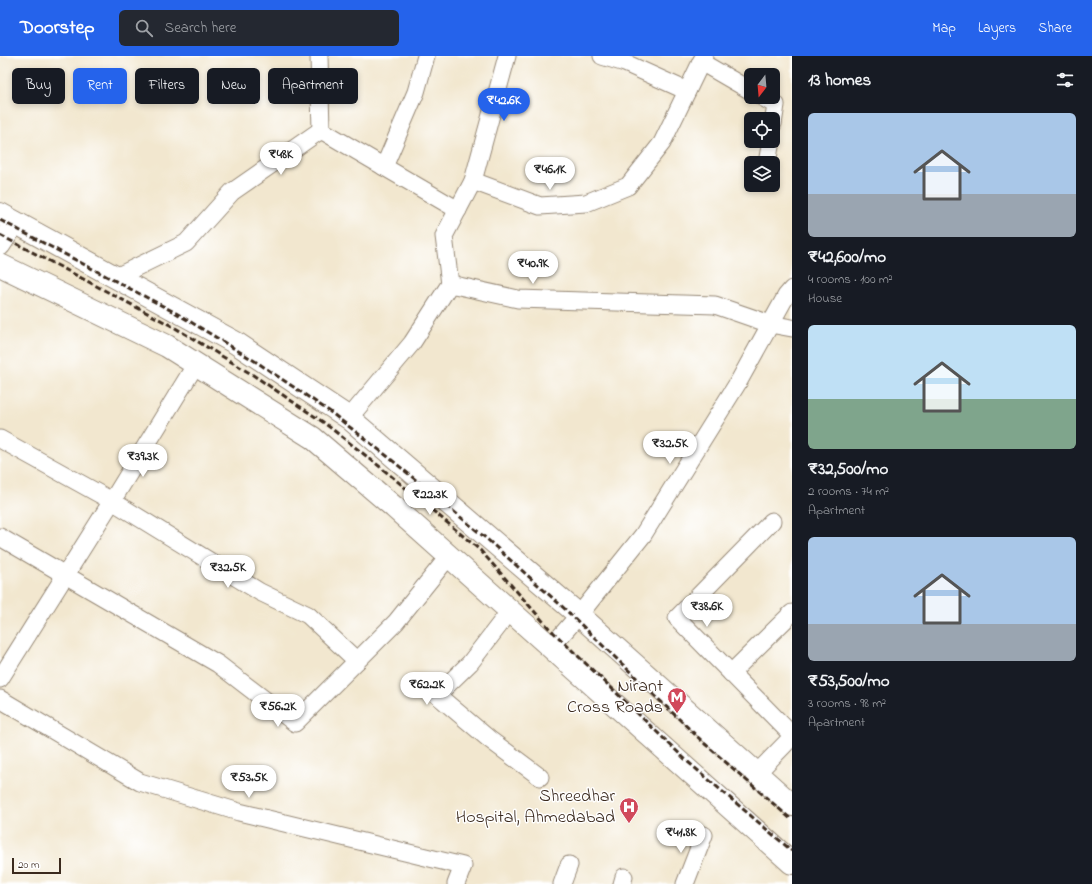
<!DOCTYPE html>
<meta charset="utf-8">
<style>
:root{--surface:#171b24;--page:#242831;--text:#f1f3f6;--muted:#9ea1a6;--accent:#2563eb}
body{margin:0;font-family:"Indie Flower",sans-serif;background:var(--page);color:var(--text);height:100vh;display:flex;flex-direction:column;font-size:15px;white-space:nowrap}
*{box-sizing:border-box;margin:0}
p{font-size:13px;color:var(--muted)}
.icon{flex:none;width:22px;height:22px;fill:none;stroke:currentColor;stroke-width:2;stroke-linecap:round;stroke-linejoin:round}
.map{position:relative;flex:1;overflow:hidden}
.sheet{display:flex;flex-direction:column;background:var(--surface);width:300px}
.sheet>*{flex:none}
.top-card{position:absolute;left:12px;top:12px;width:380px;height:36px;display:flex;gap:8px}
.needle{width:26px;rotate:196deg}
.tools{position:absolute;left:744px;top:12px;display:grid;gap:8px}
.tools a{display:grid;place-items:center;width:36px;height:36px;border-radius:6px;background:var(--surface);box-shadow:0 2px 6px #0003;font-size:20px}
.scale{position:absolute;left:12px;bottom:10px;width:49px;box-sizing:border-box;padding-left:4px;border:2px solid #3b2a1e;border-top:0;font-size:11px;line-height:14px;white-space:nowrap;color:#3b2a1e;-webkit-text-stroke:3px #fff;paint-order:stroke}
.price{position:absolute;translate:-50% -34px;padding:0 9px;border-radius:14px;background:#fff;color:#222;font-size:13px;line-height:26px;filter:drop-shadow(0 1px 2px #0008)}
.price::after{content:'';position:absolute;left:50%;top:24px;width:12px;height:9px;margin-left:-6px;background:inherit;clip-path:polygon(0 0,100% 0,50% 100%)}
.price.active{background:var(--accent);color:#fff}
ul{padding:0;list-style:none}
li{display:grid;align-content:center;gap:8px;height:212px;padding:0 16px}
li span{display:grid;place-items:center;height:124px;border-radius:6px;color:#555}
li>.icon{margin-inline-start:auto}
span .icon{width:72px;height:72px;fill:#fffc;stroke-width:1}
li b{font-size:17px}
h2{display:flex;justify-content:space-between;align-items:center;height:48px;padding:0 16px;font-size:17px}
.chip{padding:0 14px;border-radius:6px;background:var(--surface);box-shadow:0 2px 6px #0003;font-size:14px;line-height:36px}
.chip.active{background:var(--accent);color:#fff}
header{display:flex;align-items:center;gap:24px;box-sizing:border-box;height:56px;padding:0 20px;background:var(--accent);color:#fff}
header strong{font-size:19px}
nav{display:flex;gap:22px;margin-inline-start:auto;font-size:14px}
.search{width:280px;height:36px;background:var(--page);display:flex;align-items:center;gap:10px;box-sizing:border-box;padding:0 14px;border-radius:6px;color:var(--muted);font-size:15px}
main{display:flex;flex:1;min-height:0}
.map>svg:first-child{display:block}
</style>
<header>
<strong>Doorstep</strong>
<div class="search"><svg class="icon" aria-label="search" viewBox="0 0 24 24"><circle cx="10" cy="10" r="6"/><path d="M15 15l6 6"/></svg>Search here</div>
<nav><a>Map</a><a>Layers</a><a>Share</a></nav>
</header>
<main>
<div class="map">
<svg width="792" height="828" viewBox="0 0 792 828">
<rect width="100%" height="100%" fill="#fff"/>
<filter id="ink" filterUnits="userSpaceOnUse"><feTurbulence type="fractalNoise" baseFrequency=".025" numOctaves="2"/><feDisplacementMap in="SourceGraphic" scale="8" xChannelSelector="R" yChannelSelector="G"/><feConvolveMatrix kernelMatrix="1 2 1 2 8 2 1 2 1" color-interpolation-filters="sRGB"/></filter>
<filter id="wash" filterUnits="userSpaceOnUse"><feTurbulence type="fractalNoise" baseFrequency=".012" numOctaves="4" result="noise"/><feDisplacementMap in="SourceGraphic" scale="16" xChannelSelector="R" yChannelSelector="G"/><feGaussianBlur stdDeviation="0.9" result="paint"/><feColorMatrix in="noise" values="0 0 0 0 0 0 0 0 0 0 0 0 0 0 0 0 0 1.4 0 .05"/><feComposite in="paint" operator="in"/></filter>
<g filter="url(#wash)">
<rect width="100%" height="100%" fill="#f2e7cf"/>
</g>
<g filter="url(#ink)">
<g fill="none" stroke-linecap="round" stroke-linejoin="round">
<g stroke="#968876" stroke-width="19">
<g id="minor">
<path d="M319 0 321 74"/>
<path d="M602 0 625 7 687 35"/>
<path d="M701 6 751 35"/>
<path d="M762 41 776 49 773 68"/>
<path d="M767 107 771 85"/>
<path d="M384 111 416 36 426 0"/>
<path d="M473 125 507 0"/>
<path d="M116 221 186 187 232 136 321 74 458 154"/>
<path d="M450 228 444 180 473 125 540 150 586 147 628 130 662 87 704 0"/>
<path d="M349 362 412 287 450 228 518 243 715 249 770 268 792 272"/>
<path d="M0 383 112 445 260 536 308 559 357 605"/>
<path d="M772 465 677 562 792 679"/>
<path d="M0 481 218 608 295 667 396 566 449 500"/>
<path d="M510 555 470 607 437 639 489 683 540 721"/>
<path d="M551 591 579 559 643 479 739 325 786 240 792 233"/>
<path d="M731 617 792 557"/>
<path d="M0 623 112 445 196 308"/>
<path d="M0 643 140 726 239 756 463 810 456 828"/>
<path d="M756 718 792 681"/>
<path d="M562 828 569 809"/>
<path d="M622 828 624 821"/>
<path d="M685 828 704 779"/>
</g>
</g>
<g stroke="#968876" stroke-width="23">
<path id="tertiary" d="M0 189 15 166"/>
</g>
<g stroke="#968876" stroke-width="24">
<g id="secondary">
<path d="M0 158 236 287 349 362 579 559 792 749"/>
<path d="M0 209 167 290 313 382 394 451 792 807"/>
</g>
</g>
<use href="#minor" stroke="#fff" stroke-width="17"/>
<use href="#tertiary" stroke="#fff" stroke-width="21"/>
<use href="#secondary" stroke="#fff" stroke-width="22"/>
<g stroke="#3b2a1e" stroke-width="3" stroke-dasharray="6 3" stroke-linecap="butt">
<path d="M0 164 176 257 258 307 329 355 387 400 488 484 566 554 705 688 792 764"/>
<path d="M0 179 172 270 253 319 323 366 379 410 480 494 549 572 688 706 792 795"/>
</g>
</g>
</g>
<defs>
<g id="metro-pin" transform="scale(1)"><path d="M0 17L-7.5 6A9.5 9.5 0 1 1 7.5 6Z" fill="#d1495b" stroke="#fff"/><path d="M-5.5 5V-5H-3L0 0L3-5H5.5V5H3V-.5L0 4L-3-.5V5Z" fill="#fff"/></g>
<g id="hospital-pin" transform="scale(1)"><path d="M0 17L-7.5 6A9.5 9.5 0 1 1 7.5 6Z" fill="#d1495b" stroke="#fff"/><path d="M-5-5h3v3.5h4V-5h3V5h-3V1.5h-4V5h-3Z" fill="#fff"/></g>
</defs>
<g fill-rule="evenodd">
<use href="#metro-pin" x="677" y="641"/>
<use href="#hospital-pin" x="629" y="751"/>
</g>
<g text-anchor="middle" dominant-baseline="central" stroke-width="3" stroke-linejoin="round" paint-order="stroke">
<g font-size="18" fill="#3b2a1e" stroke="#fff" text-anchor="end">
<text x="663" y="631">Nirant<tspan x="663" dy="21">Cross Roads</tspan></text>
<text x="615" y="741">Shreedhar<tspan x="615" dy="21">Hospital, Ahmedabad</tspan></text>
</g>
</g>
</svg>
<div class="tools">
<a><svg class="needle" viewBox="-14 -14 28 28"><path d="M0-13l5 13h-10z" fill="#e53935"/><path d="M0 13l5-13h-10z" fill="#9ea1a6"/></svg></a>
<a><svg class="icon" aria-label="locate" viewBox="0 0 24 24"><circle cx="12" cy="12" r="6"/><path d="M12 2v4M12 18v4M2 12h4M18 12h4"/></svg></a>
<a><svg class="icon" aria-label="layers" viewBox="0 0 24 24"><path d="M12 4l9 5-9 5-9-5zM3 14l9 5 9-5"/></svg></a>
</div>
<div class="scale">20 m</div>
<b class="price active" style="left:504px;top:66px">₹42.6K</b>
<b class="price" style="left:281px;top:120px">₹48K</b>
<b class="price" style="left:550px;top:135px">₹46.1K</b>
<b class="price" style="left:533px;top:229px">₹40.9K</b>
<b class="price" style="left:670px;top:409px">₹32.5K</b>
<b class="price" style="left:143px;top:422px">₹39.3K</b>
<b class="price" style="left:430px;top:460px">₹22.3K</b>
<b class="price" style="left:228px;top:533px">₹32.5K</b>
<b class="price" style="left:707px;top:572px">₹38.6K</b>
<b class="price" style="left:427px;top:650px">₹62.2K</b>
<b class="price" style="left:278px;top:672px">₹56.2K</b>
<b class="price" style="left:249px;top:743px">₹53.5K</b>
<b class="price" style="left:681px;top:798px">₹41.8K</b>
<div class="top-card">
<a class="chip">Buy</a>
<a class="chip active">Rent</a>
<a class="chip">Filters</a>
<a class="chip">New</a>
<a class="chip">Apartment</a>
</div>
</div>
<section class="sheet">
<h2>13 homes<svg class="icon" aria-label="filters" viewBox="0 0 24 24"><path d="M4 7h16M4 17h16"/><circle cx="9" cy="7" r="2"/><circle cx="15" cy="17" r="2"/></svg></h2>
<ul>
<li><span style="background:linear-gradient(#a9c7e8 65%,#9aa5b1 0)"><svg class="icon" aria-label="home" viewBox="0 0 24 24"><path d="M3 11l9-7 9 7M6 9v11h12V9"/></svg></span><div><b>₹42,600/mo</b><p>4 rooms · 100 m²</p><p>House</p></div></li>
<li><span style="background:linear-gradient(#bfe0f5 60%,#7fa58c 0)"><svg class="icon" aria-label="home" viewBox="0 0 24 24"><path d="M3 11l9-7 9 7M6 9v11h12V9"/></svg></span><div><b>₹32,500/mo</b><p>2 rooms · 74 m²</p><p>Apartment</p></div></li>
<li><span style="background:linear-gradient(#a9c7e8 70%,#9aa5b1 0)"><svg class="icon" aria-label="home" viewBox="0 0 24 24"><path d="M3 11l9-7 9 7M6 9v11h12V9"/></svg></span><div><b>₹53,500/mo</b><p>3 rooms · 98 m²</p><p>Apartment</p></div></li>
</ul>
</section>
</main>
